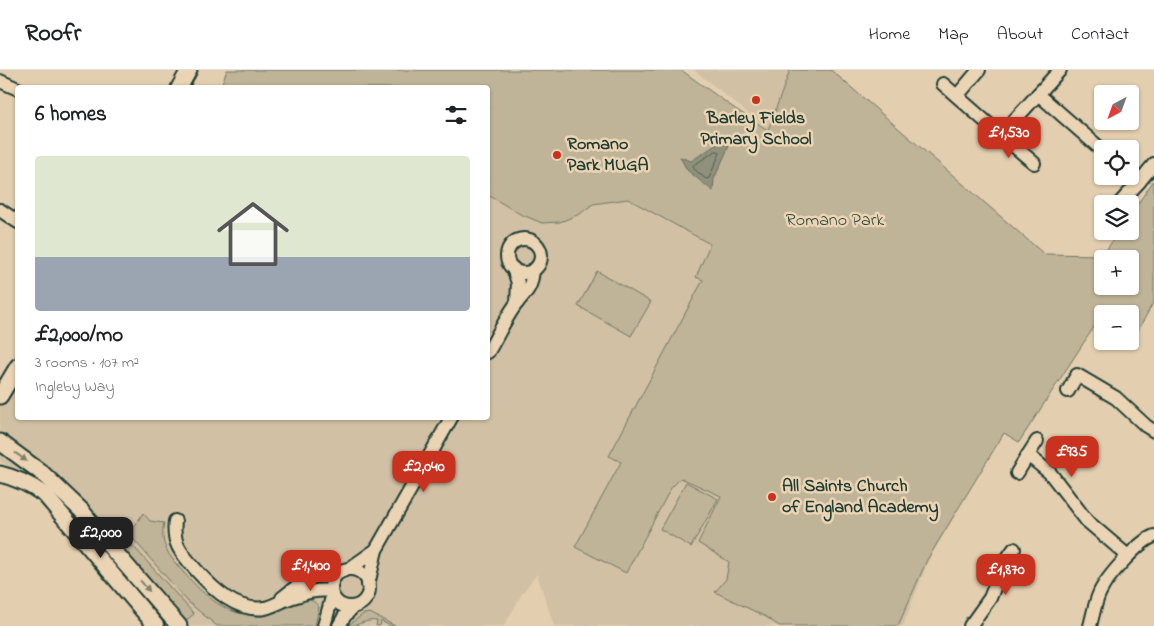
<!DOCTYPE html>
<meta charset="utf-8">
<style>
:root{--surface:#fff;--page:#f6f6f6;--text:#202124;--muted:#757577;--line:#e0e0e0;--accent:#c8321e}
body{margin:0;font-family:"Indie Flower",sans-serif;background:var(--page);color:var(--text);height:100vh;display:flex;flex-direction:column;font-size:19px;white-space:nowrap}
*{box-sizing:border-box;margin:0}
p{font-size:16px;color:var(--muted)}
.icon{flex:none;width:28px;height:28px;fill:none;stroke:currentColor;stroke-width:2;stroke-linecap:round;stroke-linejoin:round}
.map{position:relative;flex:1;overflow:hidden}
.panel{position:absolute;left:15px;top:15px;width:475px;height:335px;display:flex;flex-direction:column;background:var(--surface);border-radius:5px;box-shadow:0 1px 4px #0004}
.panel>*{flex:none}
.needle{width:32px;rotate:221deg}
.fabs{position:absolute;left:1094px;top:15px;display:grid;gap:10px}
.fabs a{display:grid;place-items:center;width:45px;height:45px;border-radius:5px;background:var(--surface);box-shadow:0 1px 4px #0004;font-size:25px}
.price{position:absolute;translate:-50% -42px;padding:0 11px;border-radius:10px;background:var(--accent);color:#fff;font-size:16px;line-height:32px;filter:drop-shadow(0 1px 2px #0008)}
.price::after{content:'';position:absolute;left:50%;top:30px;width:15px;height:11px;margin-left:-8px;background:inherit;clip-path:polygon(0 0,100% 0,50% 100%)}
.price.active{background:#222;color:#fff}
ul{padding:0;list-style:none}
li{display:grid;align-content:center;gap:10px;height:265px;padding:0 20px}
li+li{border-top:1px solid var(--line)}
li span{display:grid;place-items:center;height:155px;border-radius:5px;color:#555}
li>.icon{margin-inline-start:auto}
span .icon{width:90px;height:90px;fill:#fffc;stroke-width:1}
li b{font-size:21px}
h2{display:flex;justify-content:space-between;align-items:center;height:60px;padding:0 20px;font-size:21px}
header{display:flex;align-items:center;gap:30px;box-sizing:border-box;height:70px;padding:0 25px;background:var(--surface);border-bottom:1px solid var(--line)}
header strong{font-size:24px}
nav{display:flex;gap:28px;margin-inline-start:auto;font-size:18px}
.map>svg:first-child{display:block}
</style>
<header>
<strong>Roofr</strong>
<nav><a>Home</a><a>Map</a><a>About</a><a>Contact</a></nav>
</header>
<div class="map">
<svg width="1154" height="556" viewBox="0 0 1154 556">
<rect width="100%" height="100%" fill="#e3ceaf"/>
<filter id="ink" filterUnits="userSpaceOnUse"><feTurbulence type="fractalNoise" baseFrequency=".02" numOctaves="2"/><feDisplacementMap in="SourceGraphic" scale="10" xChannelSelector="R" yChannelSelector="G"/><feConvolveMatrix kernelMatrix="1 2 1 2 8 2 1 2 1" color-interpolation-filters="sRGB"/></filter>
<g filter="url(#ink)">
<g fill="#d1c0a4">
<path d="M694 0H792L769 60Z"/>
<path d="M488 125 520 144H580L593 134 628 129 710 174 697 206 1003 363 928 491 903 556H554L537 504 523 522 504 556H170L60 430 0 391V316L17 295 18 348H488Z"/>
</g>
<g fill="#bfb398" stroke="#6f7866" fill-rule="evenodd">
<path d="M227 0H681L734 38 768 60 790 0H831L1044 184 1103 185 1119 161H1130V145L1154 110V231L1135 266 1130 262V244H1109L1105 240 1019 372 1004 363 927 490 898 556H779L766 547 715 522 726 509 729 492 698 473 721 426 681 408 671 418 626 503 575 477 621 392 609 386 703 210 696 207 710 174 628 129 593 134 580 144 560 152 542 153 520 144 488 125V18H220ZM1102 189H1130V216H1102Z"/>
<path d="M597 201 651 232 631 266 578 236Z"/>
<path d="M686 412 718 429 691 477 660 459Z"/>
<path d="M143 443 150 451 164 453C159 475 170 487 184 503 206 527 226 546 261 546 281 546 305 516 319 537L315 556H217L188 532 128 463 136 454Z"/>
<path d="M125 467 194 544 183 553 125 483 123 474Z"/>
<path d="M370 543 395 556H390L381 551 380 556H376L377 551C365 549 359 556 348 556L363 544Z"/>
</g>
<path fill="#90917b" stroke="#636f5f" d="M722 71 729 76 714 109 713 121 687 100 680 87 691 91Z"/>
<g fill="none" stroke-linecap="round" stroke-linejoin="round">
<path stroke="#4c5f50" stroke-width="1" d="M716 81H719L720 83 709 108 706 109 694 99 693 96Z"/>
<g stroke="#1f3d34" stroke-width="16">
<g id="minor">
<path d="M0 11 18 19"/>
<path d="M943 14 1001 65 1060 0"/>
<path d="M1038 24 1102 80"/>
<path d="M957 26 979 0"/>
<path d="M1001 65 1034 93"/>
<path d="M1130 104 1139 112 1154 94"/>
<path d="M1119 134 1139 112"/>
<path d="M0 140 18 152"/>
<circle cx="524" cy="186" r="17"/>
<path d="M513 198 518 213 517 233"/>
<path d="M488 282C497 267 505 249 516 234 527 220 531 220 533 200"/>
<path d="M1068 321 1077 305 1116 328 1146 356 1154 361"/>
<path d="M1028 385 1037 371"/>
<path d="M1017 403 1028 385 1050 403 1087 451 1128 486"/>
<path d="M175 451C172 475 182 484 197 501 214 520 237 542 265 538 273 536 282 531 290 528 306 523 315 519 331 521"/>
<path d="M349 499 376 480"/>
<circle cx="350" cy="518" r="19"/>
<path d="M368 515 376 480 451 348"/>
<path d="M282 528C304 510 313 502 343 501"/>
<path d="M324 556 332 527"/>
<path d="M339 556 344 547 353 537"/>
<path d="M970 556 990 528 1004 493 1014 479"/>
<path d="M1090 556C1093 545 1095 532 1100 522 1107 507 1138 472 1154 466"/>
</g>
</g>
<g stroke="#1f3d34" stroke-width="19">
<g id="tertiary">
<path d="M179 18 189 0"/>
<path d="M0 326 18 296"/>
<path d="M0 372 42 403 82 441 107 473 179 556"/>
<path d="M0 404C17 408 31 415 45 425L156 556"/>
</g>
</g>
<use href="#minor" stroke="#ebd4b4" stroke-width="12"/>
<use href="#tertiary" stroke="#ebd4b4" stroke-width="15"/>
</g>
<defs><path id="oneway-solid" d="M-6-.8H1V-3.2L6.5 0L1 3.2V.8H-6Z" transform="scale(1.25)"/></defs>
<g fill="#7b816e">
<use href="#oneway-solid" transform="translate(21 387) rotate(36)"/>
<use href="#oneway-solid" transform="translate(145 516) rotate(49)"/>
</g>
</g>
<g fill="#c8321e" stroke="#ebd4b4" stroke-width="2">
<circle cx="756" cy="30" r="5"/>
<circle cx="557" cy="85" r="5"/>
<circle cx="772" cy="427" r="5"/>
</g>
<g text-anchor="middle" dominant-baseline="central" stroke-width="5" stroke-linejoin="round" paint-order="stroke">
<g font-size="18" font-weight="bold" fill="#1f3d34" stroke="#ebd4b4" text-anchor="start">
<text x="756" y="49" text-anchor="middle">Barley Fields<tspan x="756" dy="21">Primary School</tspan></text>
<text x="567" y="75">Romano<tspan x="567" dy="21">Park MUGA</tspan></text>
<text x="782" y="417">All Saints Church<tspan x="782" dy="21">of England Academy</tspan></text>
</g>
<g font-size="18" fill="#2f493e" stroke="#ebd4b4">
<text x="835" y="151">Romano Park</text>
</g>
</g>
</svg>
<div class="fabs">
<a><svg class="needle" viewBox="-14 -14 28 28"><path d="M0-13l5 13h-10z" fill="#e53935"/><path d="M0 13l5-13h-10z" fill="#757577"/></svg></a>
<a><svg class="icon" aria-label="locate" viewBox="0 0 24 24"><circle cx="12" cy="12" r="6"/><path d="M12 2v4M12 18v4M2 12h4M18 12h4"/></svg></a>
<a><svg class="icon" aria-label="layers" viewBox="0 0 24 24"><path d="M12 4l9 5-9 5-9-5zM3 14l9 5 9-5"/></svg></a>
<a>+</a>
<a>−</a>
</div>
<b class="price" style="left:1009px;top:89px">£1,530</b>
<b class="price" style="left:1072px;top:408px">£935</b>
<b class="price" style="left:424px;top:423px">£2,040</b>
<b class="price active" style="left:101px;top:489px">£2,000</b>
<b class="price" style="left:311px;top:522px">£1,400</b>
<b class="price" style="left:1006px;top:526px">£1,870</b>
<section class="panel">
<h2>6 homes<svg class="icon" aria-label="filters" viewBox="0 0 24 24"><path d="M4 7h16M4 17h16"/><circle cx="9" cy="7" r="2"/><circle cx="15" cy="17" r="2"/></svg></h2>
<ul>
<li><span style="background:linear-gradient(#dfe7d0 65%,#9aa5b1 0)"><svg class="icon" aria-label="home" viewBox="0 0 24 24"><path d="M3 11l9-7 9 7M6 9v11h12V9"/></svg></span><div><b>£2,000/mo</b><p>3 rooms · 107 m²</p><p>Ingleby Way</p></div></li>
</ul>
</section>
</div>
